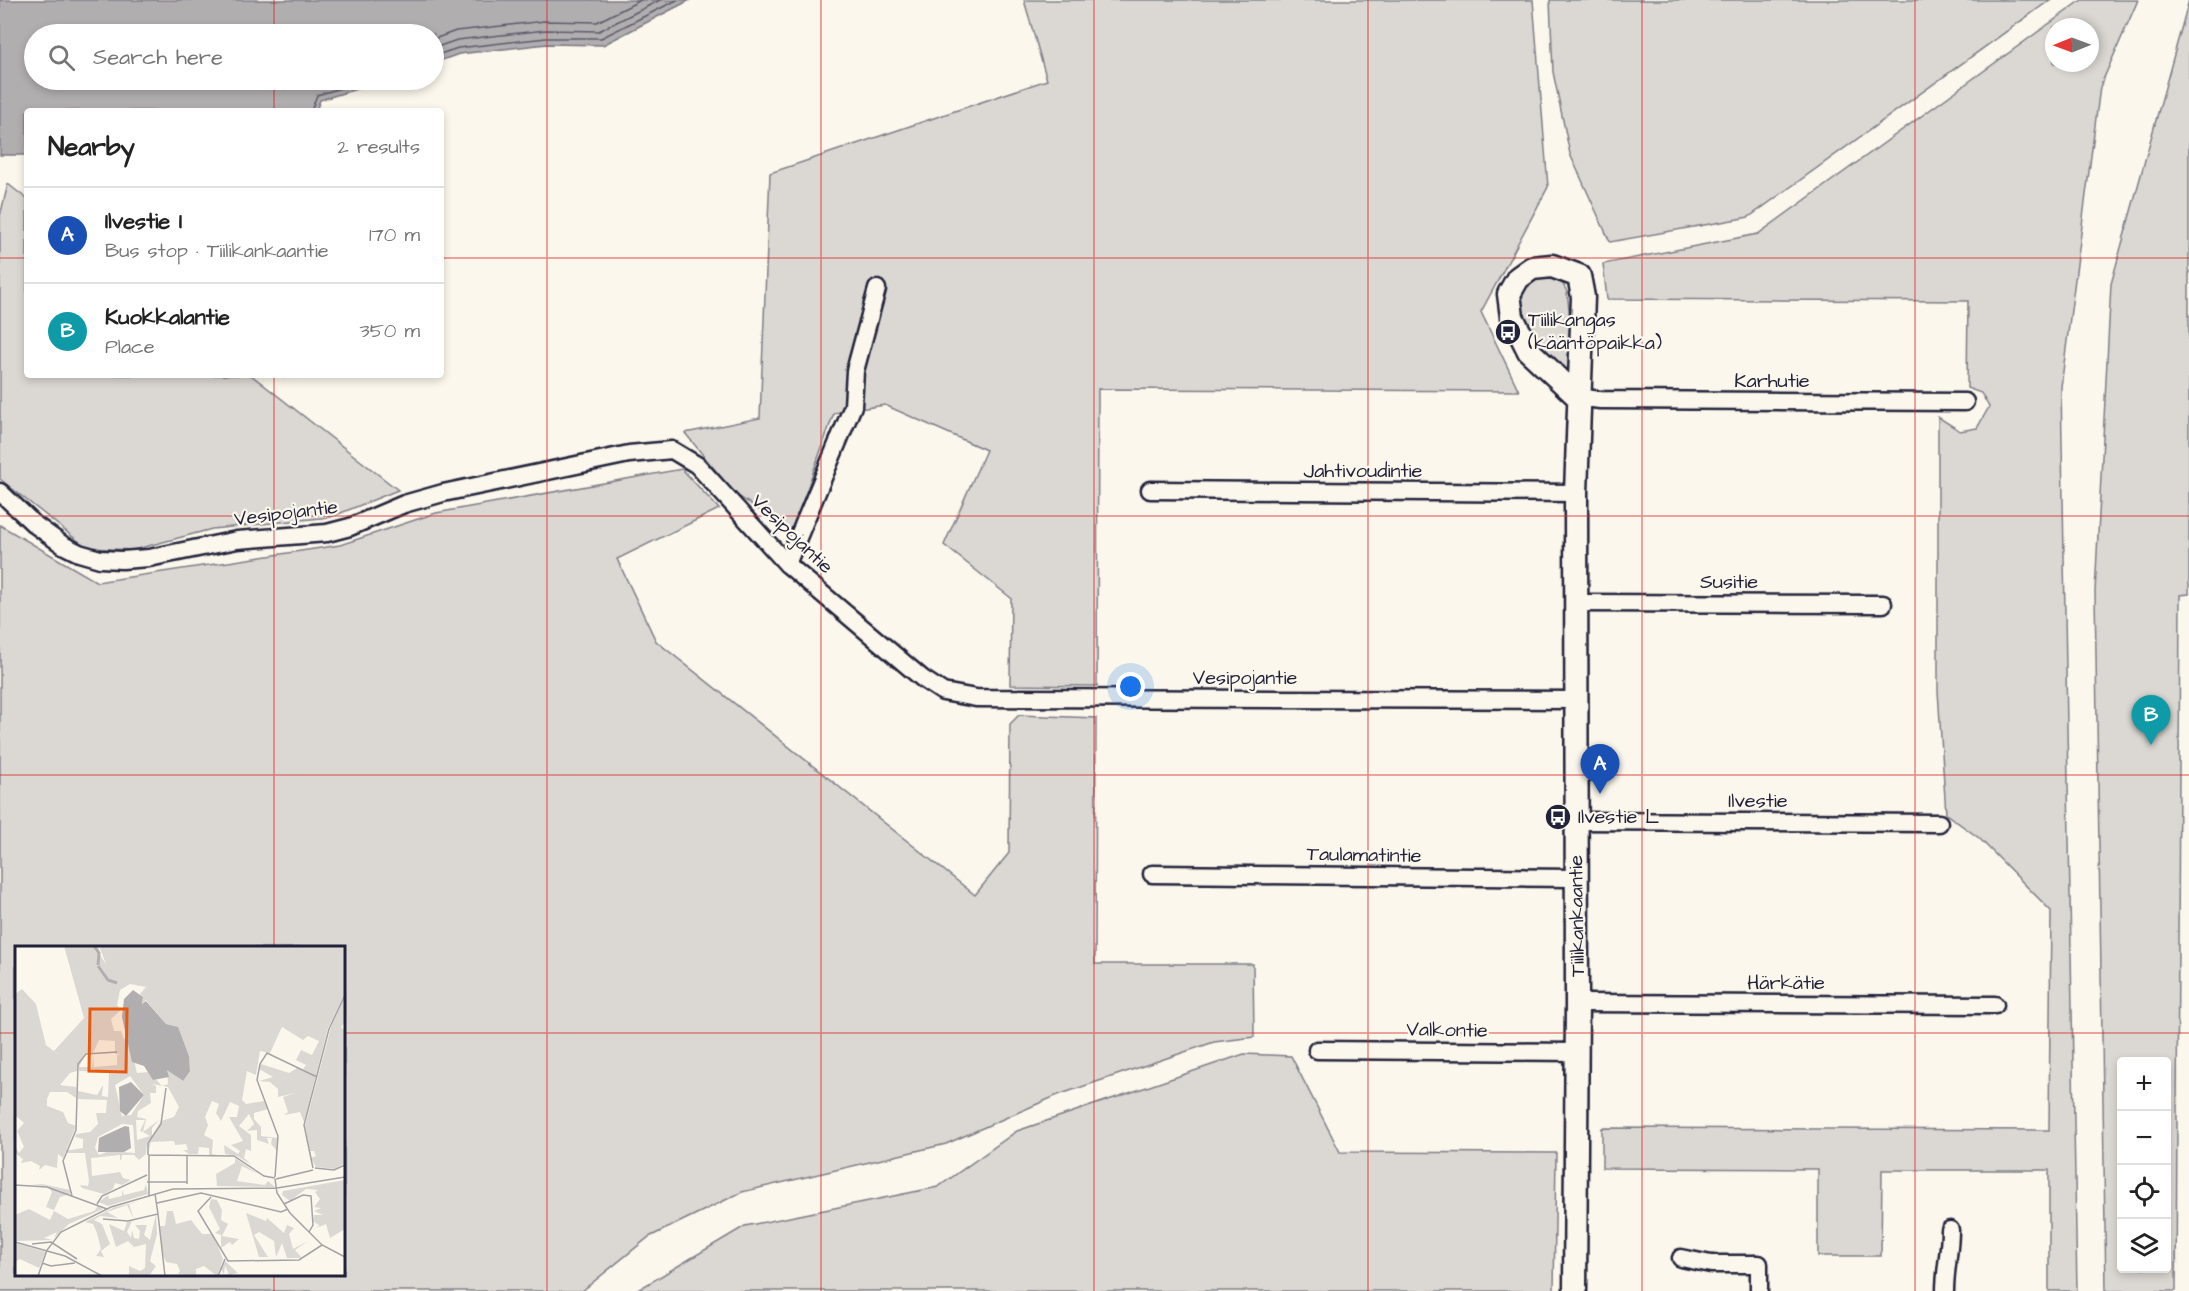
<!DOCTYPE html>
<meta charset="utf-8">
<style>
body{margin:0;font-family:"Architects Daughter",sans-serif;background:#f2f2f2;color:#222}
.controls{position:absolute;right:18px;bottom:18px;display:grid;overflow:hidden;border-radius:6px;box-shadow:0 3px 9px #0003}
.controls button{width:54px;height:54px;display:grid;place-items:center;padding:0;border:0;border-bottom:2px solid #e0e0e0;background:#fff;color:#222;font:30px sans-serif}
.compass{position:absolute;left:2045px;top:18px;width:54px;height:54px;border-radius:50%;background:#fff;box-shadow:0 3px 9px #0003;rotate:269deg}
.you{position:absolute;left:1131px;top:687px;width:21px;height:21px;margin:-15px;border:4px solid #fff;border-radius:50%;background:#1a73e8;box-shadow:0 0 0 9px #1a73e833}
.badge{display:grid;place-items:center;width:39px;height:39px;border-radius:50%;background:#b45309;color:#fff;font-size:20px;font-weight:700}
.pin{position:absolute;translate:-50% -50px;filter:drop-shadow(0 2px 3px #0008)}
.pin::after{content:'';position:absolute;top:32px;width:21px;height:18px;background:inherit;clip-path:polygon(0 0,100% 0,50% 100%)}
.list{margin:0;padding:0;list-style:none}
h2{display:flex;justify-content:space-between;align-items:center;height:78px;margin:0;padding:0 24px;font-size:26px}
h2 small{font-size:20px;font-weight:400;color:#767676}
.list li{display:grid;grid-template-columns:39px 1fr auto;gap:18px;align-items:center;box-sizing:border-box;height:96px;padding:0 24px;border-top:2px solid #e0e0e0}
.list b{display:block;font-size:22px;white-space:nowrap}
.list p{margin:0;font-size:20px;white-space:nowrap;color:#767676}
.list em{font-size:20px;font-style:normal;color:#767676}
.icon{flex:none;width:33px;height:33px;fill:none;stroke:currentColor;stroke-width:2;stroke-linecap:round;stroke-linejoin:round}
.map{position:relative;flex:none;width:2189px;height:1291px;overflow:hidden}
.search{position:absolute;background:#fff;box-shadow:0 3px 9px #0003;left:24px;top:24px;width:420px;height:66px;display:flex;align-items:center;gap:15px;box-sizing:border-box;padding:0 21px;border-radius:33px;color:#767676;font-size:22px}
.panel{position:absolute;background:#fff;box-shadow:0 3px 9px #0003;left:24px;top:108px;width:420px;height:270px;border-radius:6px}
.map>svg:first-child{display:block}
.green{fill:#dbd8d3;stroke:#7e7d87;stroke-width:1.5;fill-rule:evenodd}
.water{fill:#b1aeb0;stroke:#787681;stroke-width:1.5}
.lines{fill:none;stroke-linecap:round;stroke-linejoin:round}
.shore{stroke:#5b5a6a;stroke-width:1.5}
.street-casing{stroke:#22223b;stroke-width:21}
.secondary-casing{stroke:#22223b;stroke-width:27}
.street{stroke:#fbf7ec;stroke-width:16}
.secondary{stroke:#fbf7ec;stroke-width:22}
.grid{fill:none;stroke:#d62828;stroke-width:1.5;stroke-opacity:0.55}
.labels{text-anchor:middle;dominant-baseline:central;stroke-width:4.5;stroke-linejoin:round;paint-order:stroke}
.poi-label{font-size:20px;fill:#22223b;stroke:#fbf7ec;text-anchor:start}
.street-label{font-size:20px;fill:#22223b;stroke:#fbf7ec}
.inset-river{fill:none;stroke:#b1aeb0;stroke-width:3}
.inset-road{fill:none;stroke:#a4a2a5;stroke-width:1.5}
.view{fill:#e8590c;fill-opacity:0.15;stroke:#e8590c;stroke-width:3}
.inset-edge{fill:none;stroke:#22223b;stroke-width:3}
</style>
<div class="map">
<svg width="2189" height="1291" viewBox="0 0 2189 1291">
<rect width="100%" height="100%" fill="#fbf7ec"/>
<filter id="ink" filterUnits="userSpaceOnUse"><feTurbulence type="fractalNoise" baseFrequency=".0167" numOctaves="2"/><feDisplacementMap in="SourceGraphic" scale="12" xChannelSelector="R" yChannelSelector="G"/><feConvolveMatrix kernelMatrix="1 2 1 2 8 2 1 2 1" color-interpolation-filters="sRGB"/></filter>
<g filter="url(#ink)">
<!-- green -->
<g class="green">
<path d="M1024 0H1533L1548 187 1481 312 1519 391 1098 389 1097 686 1010 685 1011 598 944 545 986 450 885 405 834 413 792 532 734 493 685 433 760 418 770 173 1047 80Z"/>
<path d="M1550 0H2050L1749 217 1610 242 1570 154 1553 72Z"/>
<path d="M2082 0H2138L2100 87 2061 387 2077 1291H2049V1170H1882L1881 1256H1818V1169L1602 1168V1128L2049 1130 2051 911 1979 838 1946 814 1938 691V417L1960 431 1977 428 1989 407 1981 393 1967 388 1968 301 1607 299 1603 264 1758 234ZM2054 27H2090V63H2054Z"/>
<path d="M2189 0V594L2180 595 2176 1291H2106L2095 592 2111 284ZM2122 1062H2166V1268H2122Z"/>
<path d="M8 184 27 199V375H251L398 490 331 517 212 529 133 550 87 548 0 479V216Z"/>
<path d="M1533 276 1559 277 1567 292 1571 327V378C1561 369 1529 341 1525 332 1515 313 1519 290 1533 276Z"/>
<path d="M682 469 719 509 617 559 656 641 975 895 1009 853 1010 724 1019 715 1096 718 1095 964H1253L1254 1037 1214 1042 1058 1095 946 1144 742 1192 649 1237 582 1291H0V525L97 582 340 545 436 513ZM16 948H344V1274H16Z"/>
<path d="M1244 1054 1291 1056 1340 1152 1556 1153 1554 1291H636L745 1226 938 1187 1017 1131Z"/>
</g>
<!-- water -->
<path class="water" d="M0 0H690L603 45 547 44 459 54 434 63V34H34V80H386L320 100 316 111H27V155H0Z"/>
<g class="lines">
<!-- shore -->
<g class="shore">
<path d="M434 39 456 31 545 21 597 22 641 0"/>
<path d="M434 48 457 40 546 30 599 31 660 0"/>
<path d="M434 56 458 48 546 38H601L677 0"/>
<path d="M311 111 317 95 368 80"/>
</g>
<!-- street casing -->
<g class="street-casing">
<g id="street">
<path d="M1578 397 1600 400 1965 402"/>
<path d="M1150 490 1576 493"/>
<path d="M0 492 34 524 63 545 79 553 100 559 122 560 149 558 237 540 327 533 350 527 404 504 443 493 629 454 672 450 697 465 787 564 923 679 943 692 976 698 1576 700"/>
<path d="M787 564 853 406 855 371 877 289"/>
<path d="M1576 603 1883 604"/>
<path d="M1576 821 1939 823"/>
<path d="M1152 874 1576 878"/>
<path d="M1577 1003 1995 1005"/>
<path d="M1317 1050 1577 1052"/>
<path d="M1681 1258 1711 1264H1759V1291"/>
<path d="M1945 1291C1945 1270 1950 1251 1950 1230"/>
</g>
</g>
<!-- secondary casing -->
<g class="secondary-casing">
<path id="secondary" d="M1575 1291 1577 1003 1576 493 1583 297 1579 276 1552 266 1532 268 1518 278 1509 294 1512 317 1529 351 1578 397"/>
</g>
<!-- street -->
<use href="#street" class="street"/>
<!-- secondary -->
<use href="#secondary" class="secondary"/>
</g>
</g>
<!-- grid -->
<path class="grid" d="M274 0V34M547 0V1291M821 0V1291M1094 0V1291M1368 0V1291M1642 0V1291M1915 0V1291M274 80V111M0 258H27M441 258H2189M274 375V948M0 516H2189M0 775H2189M0 1033H16M344 1033H2189M274 1274V1291"/>
<!-- icons -->
<defs>
<g id="bus-disc" transform="scale(1.35)"><circle r="9.5" fill="#22223b" stroke="#fbf7ec"/><path d="M-5-6H5V4H4V6H2V4H-2V6H-4V4H-5ZM-3.5-4V0h7V-4ZM-3.5 1.2v1.5H-2V1.2ZM2 1.2v1.5H3.5V1.2Z" fill="#fff"/></g>
</defs>
<g fill-rule="evenodd">
<use href="#bus-disc" x="1508" y="332"/>
<use href="#bus-disc" x="1558" y="817"/>
</g>
<g class="labels">
<!-- poi labels -->
<g class="poi-label">
<text x="1528" y="320">Tiilikangas<tspan x="1528" dy="23">(kääntöpaikka)</tspan></text>
<text x="1578" y="817">Ilvestie L</text>
</g>
<!-- street labels -->
<g class="street-label">
<text x="1772" y="381">Karhutie</text>
<text x="1363" y="471">Jahtivoudintie</text>
<text transform="translate(286 513) rotate(-7)">Vesipojantie</text>
<text transform="translate(792 534) rotate(44)">Vesipojantie</text>
<text x="1729" y="582">Susitie</text>
<text x="1245" y="678">Vesipojantie</text>
<text x="1758" y="801">Ilvestie</text>
<text transform="translate(1364 855) rotate(1)">Taulamatintie</text>
<text transform="translate(1577 916) rotate(-91)">Tiilikankaantie</text>
<text x="1786" y="983">Härkätie</text>
<text transform="translate(1447 1030) rotate(1)">Valkontie</text>
</g>
</g>
<!-- overview -->
<g transform="translate(15 946)">
<rect width="330" height="330" fill="#fbf7ec"/>
<path d="M49 0H83L85 9 91 18 84 0 330 1V48L313 82 289 176 285 166 269 169 273 166 268 151 280 147 263 151V143L255 136 244 135 258 131 244 123 246 118 274 127 282 122 293 127 288 123 291 119 281 114 286 104 297 109 304 95 293 90 288 94 267 81 255 107 245 105 241 129 232 125 227 154 231 158 249 155 253 163 239 167V173L246 181V190L263 192 262 205 256 198 257 192H252L254 198 242 194V184L232 185 239 178 234 168 224 180 236 189V205L231 203 229 212 237 219 222 210 210 208 209 199 223 208 225 205 216 199 228 195 214 171H222L224 160 215 156 206 175 201 167 204 158 197 155 190 171 193 179 189 189 198 194 197 208 202 209H194V202L184 201 183 208H174L168 204H173L171 198 160 199 159 195 136 196 133 207 134 196 140 188 132 196 131 208 124 214 119 209H107L106 214H101H105V209L76 212 77 230 105 226 108 232 116 234 107 239 100 237 98 243 89 248 67 242 65 239 73 240 74 235 70 207H51V204H56V197V204L68 202V193L60 191 61 188 75 186 83 178 81 167H91L92 154 63 153V145L82 149 88 139 87 150 93 151 94 126 64 125V121H77L78 109 79 121 102 119V109L106 108H100V95L84 94 78 107H71L62 125 55 127 45 139 61 141V152L52 146H35L32 153V160L48 166 53 177 61 180 48 212 43 208 42 222 30 219 24 224 25 220 16 215 6 217 8 213 0 207V200L4 207 9 201 2 185 9 177 0 169V48L7 43 21 58 31 99 45 110 39 105 69 72ZM115 38 131 41 125 48 128 51 127 58 131 54 151 78 162 81 174 110 175 124 167 135 152 123 153 138 147 140 134 126 122 127 114 92 109 93 106 85H99L96 73 106 64 102 59 105 44ZM115 130 129 149 116 169 107 170 100 139ZM137 138 153 141 164 161 159 171 146 175 137 190V182L144 174 128 186 135 190 122 194 121 174H130L125 185 128 186 131 173 122 171 123 165 136 157 135 147H141V140ZM107 178 118 179 120 207 94 205 84 209 80 202 83 191ZM330 50V76L326 81 330 85V217L320 223 301 221 296 212 301 210 299 205H295L290 180 316 81ZM220 212 243 228 227 220 222 235 250 239 253 235 260 241 202 240 201 228 220 217ZM330 234V283L315 292 311 278 304 281H301L305 280 298 275 299 269H308L299 265 306 262 299 261 305 253 300 246 303 244 291 243 275 255 267 249 268 245ZM27 238 55 244V248L45 251 39 264 31 261 37 246 32 240 17 239ZM131 238 133 248 93 260 84 256 93 249 94 253 107 250V244L109 249 129 244ZM196 253 202 254 207 264 206 274 213 278 207 290 224 293 217 299 215 296 206 302V289L200 287 205 283 194 261ZM125 255 114 258 119 273 112 259 92 266 103 272 85 270 79 274 87 278 95 298 86 305 89 311 81 310 86 303 82 287 78 278 70 276 100 261ZM83 260 88 263 54 278 39 292 42 286 29 292 37 294 0 295V269L14 263 35 274 39 265 53 273 79 265ZM152 265H158L161 278 176 274 187 288H198L208 313 205 322 210 315 223 327 210 330 214 328 210 320 209 328 205 322 202 330 189 320 181 323V330L163 328 165 325 162 318 151 316 148 309 144 280H150ZM231 267 251 275 252 272 269 287 272 279 279 282 274 288 278 303 293 295 280 304 287 312H272L267 297 261 311 259 295 244 286 239 289 253 311H244ZM141 268 142 288 135 315 141 320 134 330H114V320L125 325 130 322 131 298 119 301 113 295 101 301 94 278 109 285 112 276 117 275 112 286 116 292 117 284 119 292 124 293 125 285 120 279H132L129 289 135 294ZM0 297 31 306 24 322 5 313 0 316Z" fill="#dbd8d3" fill-rule="evenodd"/>
<path d="M118 44 128 51 127 58 131 55 151 78 163 81 174 110 175 125 168 135 152 124 154 131 138 134 129 120 117 116 107 71 109 53ZM116 136 129 149 111 170 105 165 104 141ZM110 180 114 181 116 202 109 206H83L84 192Z" fill="#b1aeb0"/>
<path class="inset-river" d="M79 0 84 7 83 19M83 20 93 34 102 37"/>
<path class="inset-road" d="M133 209V197L146 178 151 142M298 222 289 179 314 83 330 49M300 222 319 224 330 219M260 231 263 190 242 134 245 118 252 107 302 131M260 233 262 247 275 267 307 299 330 311M261 233 298 224M132 236H172M172 238V210M0 239 32 241 92 263M57 250 48 215 61 184 63 118 71 108 102 106M134 250V209L219 210 249 230 260 232M196 251 183 265 213 315 284 314 307 299M142 257 186 247 266 266 273 263M82 258 87 250 132 229M269 258 288 249 296 250 298 279 294 286M143 268 150 330M88 273 113 275 143 268 140 248M0 296 50 310 87 330M17 298 36 296 62 313M27 317 36 320 60 317M23 330 32 304 46 286 96 261 158 243 262 242 330 231M203 330 210 313"/>
<path class="view" d="M75 63H112L111 126 74 125Z"/>
<rect width="330" height="330" class="inset-edge"/>
</g>
</svg>
<div class="controls">
<button>+</button>
<button>−</button>
<button><svg class="icon" aria-label="locate" viewBox="0 0 24 24"><circle cx="12" cy="12" r="6"/><path d="M12 2v4M12 18v4M2 12h4M18 12h4"/></svg></button>
<button><svg class="icon" aria-label="layers" viewBox="0 0 24 24"><path d="M12 4l9 5-9 5-9-5zM3 14l9 5 9-5"/></svg></button>
</div>
<svg class="compass" viewBox="-18 -18 36 36"><path d="M0-13l5 13h-10z" fill="#e53935"/><path d="M0 13l5-13h-10z" fill="#767676"/></svg>
<div class="you"></div>
<div class="pin badge" style="left:1600px;top:794px;background:#1a4fb4">A</div>
<div class="pin badge" style="left:2151px;top:745px;background:#0f9aa8">B</div>
<div class="search"><svg class="icon" aria-label="search" viewBox="0 0 24 24"><circle cx="10" cy="10" r="6"/><path d="M15 15l6 6"/></svg>Search here</div>
<section class="panel">
<h2>Nearby<small>2 results</small></h2>
<ul class="list">
<li><span class="badge" style="background:#1a4fb4">A</span><div><b>Ilvestie I</b><p>Bus stop · Tiilikankaantie</p></div><em>170 m</em></li>
<li><span class="badge" style="background:#0f9aa8">B</span><div><b>Kuokkalantie</b><p>Place</p></div><em>350 m</em></li>
</ul>
</section>
</div>
